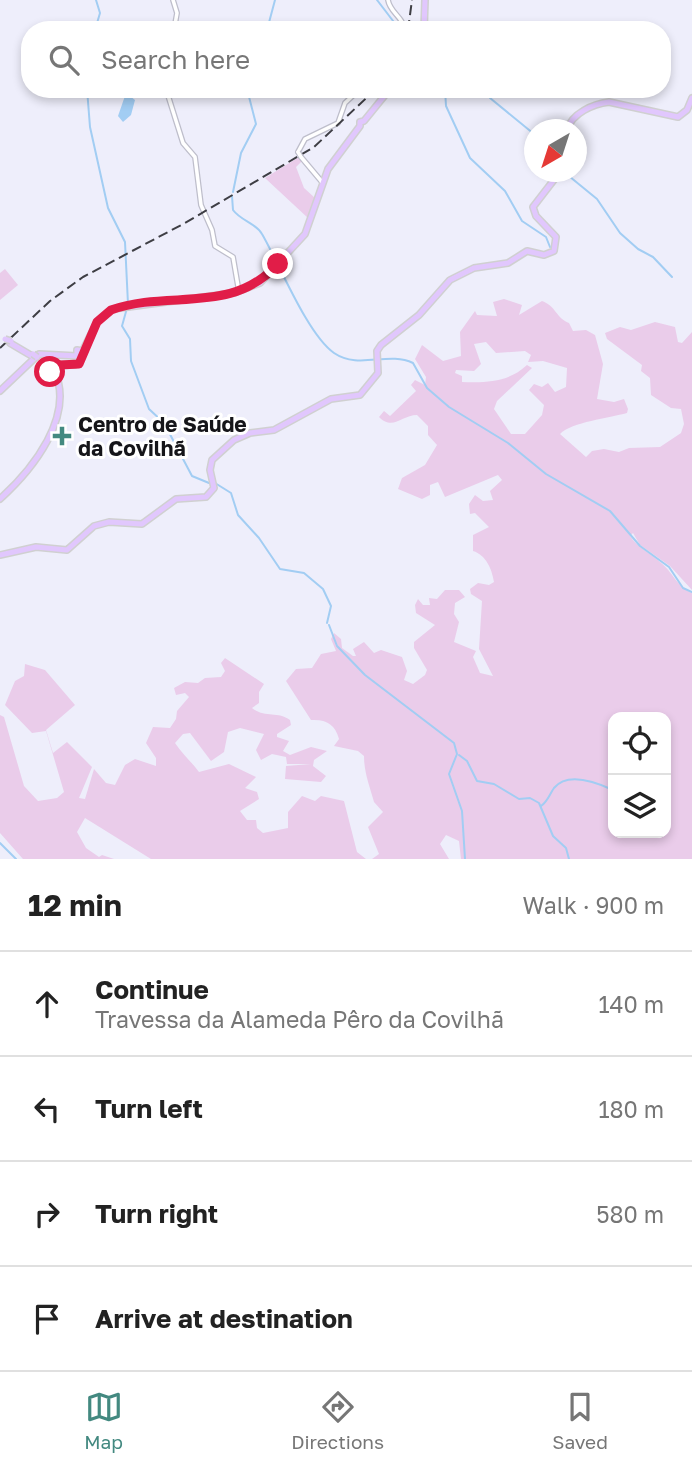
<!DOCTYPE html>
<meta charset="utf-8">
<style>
body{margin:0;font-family:"Golos Text",sans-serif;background:#f2f2f2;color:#222}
.controls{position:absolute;right:21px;bottom:21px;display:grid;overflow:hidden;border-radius:14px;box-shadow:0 4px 10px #0003}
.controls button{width:63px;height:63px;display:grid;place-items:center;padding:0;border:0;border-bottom:2px solid #e0e0e0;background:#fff;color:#222;font:35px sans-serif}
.compass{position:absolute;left:524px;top:119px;width:63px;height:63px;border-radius:50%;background:#fff;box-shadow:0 4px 10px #0003;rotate:219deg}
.stop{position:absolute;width:21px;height:21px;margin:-16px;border:5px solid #e11d48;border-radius:50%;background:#fff}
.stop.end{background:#e11d48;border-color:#fff;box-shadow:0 2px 7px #0008}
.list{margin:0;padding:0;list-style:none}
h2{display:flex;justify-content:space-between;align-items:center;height:91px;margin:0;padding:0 28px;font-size:30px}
h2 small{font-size:23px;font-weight:400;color:#767676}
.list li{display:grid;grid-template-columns:46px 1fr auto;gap:21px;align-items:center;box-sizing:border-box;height:105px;padding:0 28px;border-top:2px solid #e0e0e0}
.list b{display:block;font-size:26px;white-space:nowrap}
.list p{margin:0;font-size:23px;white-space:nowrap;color:#767676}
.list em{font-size:23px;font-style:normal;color:#767676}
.icon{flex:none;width:38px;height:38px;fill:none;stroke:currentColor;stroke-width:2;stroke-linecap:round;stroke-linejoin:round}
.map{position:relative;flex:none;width:692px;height:859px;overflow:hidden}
.search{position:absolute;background:#fff;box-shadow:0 4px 10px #0003;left:21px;right:21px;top:21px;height:77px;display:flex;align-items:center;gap:18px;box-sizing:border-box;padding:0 24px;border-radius:28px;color:#767676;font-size:26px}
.sheet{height:511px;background:#fff}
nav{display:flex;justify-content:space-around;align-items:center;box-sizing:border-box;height:98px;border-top:2px solid #e0e0e0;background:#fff;font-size:19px;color:#767676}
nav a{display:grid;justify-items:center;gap:4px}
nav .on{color:#438980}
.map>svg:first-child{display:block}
.green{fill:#eaccea;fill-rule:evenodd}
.water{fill:#a2cdf3}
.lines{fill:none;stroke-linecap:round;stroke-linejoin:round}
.stream{stroke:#a2cdf3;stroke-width:2}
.minor-casing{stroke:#bebecb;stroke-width:6}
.major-casing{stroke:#d0d0d1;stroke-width:8}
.minor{stroke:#fff;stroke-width:3.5}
.major{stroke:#e1c7fd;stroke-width:5}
.rail{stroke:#3e3e44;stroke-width:2;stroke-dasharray:10 5;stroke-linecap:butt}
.minor-bridge-casing{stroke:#bebecb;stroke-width:6;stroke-linecap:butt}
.major-bridge-casing{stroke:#d0d0d1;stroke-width:8;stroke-linecap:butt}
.minor-bridge{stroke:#fff;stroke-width:3.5}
.major-bridge{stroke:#e1c7fd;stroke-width:5}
.route{stroke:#e11d48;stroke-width:9}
.poi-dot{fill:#438980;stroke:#fff;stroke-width:2.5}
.labels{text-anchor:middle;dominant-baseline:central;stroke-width:6;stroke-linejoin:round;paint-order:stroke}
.poi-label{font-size:21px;font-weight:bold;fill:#151519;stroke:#fff;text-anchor:start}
</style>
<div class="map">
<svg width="692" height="859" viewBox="0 0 692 859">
<rect width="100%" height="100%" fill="#eeeefb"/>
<!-- green -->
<g class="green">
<path d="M299 157 302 161 296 167 304 188 315 198 308 218 265 178Z"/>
<path d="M5 269 18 285 0 300V273Z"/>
<path d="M504 299 522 305 519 315 542 301C556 306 556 318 569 323L573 331 586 330 595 335 603 364 597 399 614 402 624 399 628 409 627 413C609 418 572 422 560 434L586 457 592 451 604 449 619 452 629 448 660 447 681 433 684 424 681 409 671 408 651 395 650 378 641 371 642 365 607 339 605 333 620 327 631 330 655 322 675 327 678 342 682 343 692 332V590L670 566 640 545 633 533 630 536C638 548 649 552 660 562 673 572 676 586 692 593V859H461L459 841 446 835 440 844 449 859H372L379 854 368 827 383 812 374 802C370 787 364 773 364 756L358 751 334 746 339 739C335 724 326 719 311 720L286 681 296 669 312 668 321 654 336 651 331 639 334 633 341 639 342 648 353 656H356L353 649 364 642 374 653 381 650 402 657 407 671 404 680 413 684 425 675 427 670 414 648V642L435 625 416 613 415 605 418 599 423 605H430L429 598 437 599 445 590H459L465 597 455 603 454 614 459 622 454 642 476 651 473 657 480 673 493 676 479 649 482 601 471 594 470 589 478 583 489 585 494 582C492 569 486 555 473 551V535L489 527 475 513 470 514 469 504 475 495 483 501 493 500 490 491 502 480 498 475 445 497 438 482 430 485V495L422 499 398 489 402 478 425 465 437 445 428 435V426L417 415C402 415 393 431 379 417L384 411 390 416 416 391 411 385 415 380 425 385 426 377 415 359 422 345 443 361 461 356 460 332 475 311 477 315 497 316 493 302ZM486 342 496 353 525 351 531 355 528 362 543 361 567 368 566 387 555 392 548 383 542 387 534 384 529 390 544 405 542 415 525 434H511L494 409 497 401 532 368 527 365C509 382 487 383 462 382V376L455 373 456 370 474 371 481 364 474 344ZM613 717H666V833H613Z"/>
<path d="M225 658 264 684 259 692V703L252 708C264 718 278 711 290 720L291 725 277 734V737L289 741 283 751 290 755 311 747 327 751 314 760 313 766 326 776 321 782 285 779 286 766 311 764H287L286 757 272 754 261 760 256 750 264 734 240 728 228 732 224 752 211 761 190 733 183 734 175 743C183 755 191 761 199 772L229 764 256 777 245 788 257 792 259 799 240 811 247 820H256L257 828 263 833 288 828V812L302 796 315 801 321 796 344 801 357 852 366 859H151L85 818 77 832 86 848 99 857 102 855 114 859H23L0 833V715L4 717 24 786 38 801 57 798 64 792 46 731 32 733 5 705 15 681 24 676 25 664 45 670 75 705 46 730 53 753 67 742 92 767 79 798 85 799 94 769 106 783 115 785 125 765 135 759 156 766V758L146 743 153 727 170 728 176 719 177 711 189 697 185 693 176 695 174 688 185 682 198 683 205 678 221 677 225 671 221 663Z"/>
</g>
<!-- water -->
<path class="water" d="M126 93 135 100 131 115 123 122 118 116Z"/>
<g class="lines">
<!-- stream -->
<g class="stream">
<path d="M377 0 400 30"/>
<path d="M95 30 100 13 96 0"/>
<path d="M267 30 275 0"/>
<path d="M87 89 90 127 108 208 125 242 128 304"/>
<path d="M445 89 446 106 470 158 505 191 522 221 546 237 550 247"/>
<path d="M487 89 490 98 534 134"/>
<path d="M564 172 597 199 620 233 638 249 653 257 672 277"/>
<path d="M233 192 241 153 256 124 247 89"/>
<path d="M232 196 233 210C241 221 256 223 262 234 279 263 307 334 334 353 359 370 388 351 413 363L427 388 449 407 508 443 546 474 610 511 640 546 669 567 683 588 692 592"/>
<path d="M127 308 122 326 130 339 131 361 149 409 164 423 192 476 209 483"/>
<path d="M215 483 231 493 238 515 259 538 280 569 304 573 323 589 331 606 327 623"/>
<path d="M329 625 337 646 365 675 454 743 457 754 449 774 462 811 465 859"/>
<path d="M459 755 467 761 477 781 494 784 519 799 530 798 539 803 553 836 566 848 569 859"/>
<path d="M541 806C548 801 549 795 554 788 568 771 598 783 613 790"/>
<path d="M0 843 16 859"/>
</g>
<!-- minor casing -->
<g class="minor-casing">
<g id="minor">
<path d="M173 0 177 13 174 30"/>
<path d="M388 0C390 13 404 17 404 30"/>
<path d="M166 89 183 143 195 157 201 205 212 230 215 246 233 257 239 292"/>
<path d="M298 152 305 139 338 123 345 103 360 89"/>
<path d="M301 157 322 182"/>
</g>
</g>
<!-- major casing -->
<g class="major-casing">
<g id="major">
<path d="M424 30 425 0"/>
<path d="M567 130C572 113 593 104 609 102L678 117 687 110 692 98"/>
<path d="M10 343 32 356"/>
<path d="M77 350 82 351 81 355H77Z"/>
<path d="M82 352 97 322 113 309 234 293 260 283 305 234 328 169 360 126V122L364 121 390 89"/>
<circle cx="51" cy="368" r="4"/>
<path d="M53 364 75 365 80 361"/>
<path d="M0 391 39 354 78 356"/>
<path d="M0 499C32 470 76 416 54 370"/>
<path d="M0 555 36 547 67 550 94 526 109 522 142 524 176 499 206 497 214 488 210 470 212 460 234 440 250 433 274 430 331 399 360 395 378 373 377 351 381 345 419 315 450 280 474 268 508 263 527 251 544 255 554 251 556 237 536 216 533 207 560 172"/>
</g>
</g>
<!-- minor -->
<use href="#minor" class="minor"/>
<!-- major -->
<use href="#major" class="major"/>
<!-- rail -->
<g class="rail">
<path d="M408 30 412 0"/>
<path d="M0 348 50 301 83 277 185 223 314 147 376 89"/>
</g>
<!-- minor-bridge casing -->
<g class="minor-bridge-casing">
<path id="minor-bridge" d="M298 152 301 157"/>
</g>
<!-- major-bridge casing -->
<g class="major-bridge-casing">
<g id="major-bridge">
<path d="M5 339 11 341"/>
<path d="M33 354 37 357"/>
</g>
</g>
<!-- minor-bridge -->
<use href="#minor-bridge" class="minor-bridge"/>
<!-- major-bridge -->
<use href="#major-bridge" class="major-bridge"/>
</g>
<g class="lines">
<!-- route -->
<path class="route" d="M50 372 60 365 79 364 97 322 111 310C170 289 230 316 278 264"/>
</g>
<!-- markers -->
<path class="poi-dot" d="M58.5 425.5h7v7h7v7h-7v7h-7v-7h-7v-7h7z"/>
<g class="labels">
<!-- poi labels -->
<g class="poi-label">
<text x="78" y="424">Centro de Saúde<tspan x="78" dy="24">da Covilhã</tspan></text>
</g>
</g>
</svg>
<div class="controls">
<button><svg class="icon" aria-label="locate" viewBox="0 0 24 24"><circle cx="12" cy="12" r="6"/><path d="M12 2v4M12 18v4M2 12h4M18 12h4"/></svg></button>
<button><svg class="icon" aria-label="layers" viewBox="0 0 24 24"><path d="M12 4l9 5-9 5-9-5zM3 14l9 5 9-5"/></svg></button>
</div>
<svg class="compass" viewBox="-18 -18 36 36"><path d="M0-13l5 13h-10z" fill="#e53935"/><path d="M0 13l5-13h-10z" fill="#767676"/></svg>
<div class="stop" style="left:50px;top:372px"></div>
<div class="stop end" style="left:278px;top:264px"></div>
<div class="search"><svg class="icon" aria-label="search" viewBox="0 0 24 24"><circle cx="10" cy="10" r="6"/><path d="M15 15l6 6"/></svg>Search here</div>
</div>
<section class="sheet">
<h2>12 min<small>Walk · 900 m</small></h2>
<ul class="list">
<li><svg class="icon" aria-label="ahead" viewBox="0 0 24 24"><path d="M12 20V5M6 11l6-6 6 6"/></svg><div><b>Continue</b><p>Travessa da Alameda Pêro da Covilhã</p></div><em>140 m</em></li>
<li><svg class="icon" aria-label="left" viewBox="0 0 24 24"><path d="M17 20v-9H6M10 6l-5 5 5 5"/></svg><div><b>Turn left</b></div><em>180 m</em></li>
<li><svg class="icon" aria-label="right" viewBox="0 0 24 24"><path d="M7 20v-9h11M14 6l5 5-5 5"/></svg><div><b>Turn right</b></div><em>580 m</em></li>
<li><svg class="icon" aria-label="arrive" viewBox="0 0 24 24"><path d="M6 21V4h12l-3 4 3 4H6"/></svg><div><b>Arrive at destination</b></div></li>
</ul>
</section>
<nav>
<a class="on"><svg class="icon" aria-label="map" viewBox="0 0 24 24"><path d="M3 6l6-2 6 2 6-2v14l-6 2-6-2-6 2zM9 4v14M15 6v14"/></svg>Map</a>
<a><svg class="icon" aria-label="directions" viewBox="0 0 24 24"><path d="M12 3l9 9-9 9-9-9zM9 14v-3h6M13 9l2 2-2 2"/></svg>Directions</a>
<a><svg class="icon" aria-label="saved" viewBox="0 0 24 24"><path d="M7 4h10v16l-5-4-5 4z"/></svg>Saved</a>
</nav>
